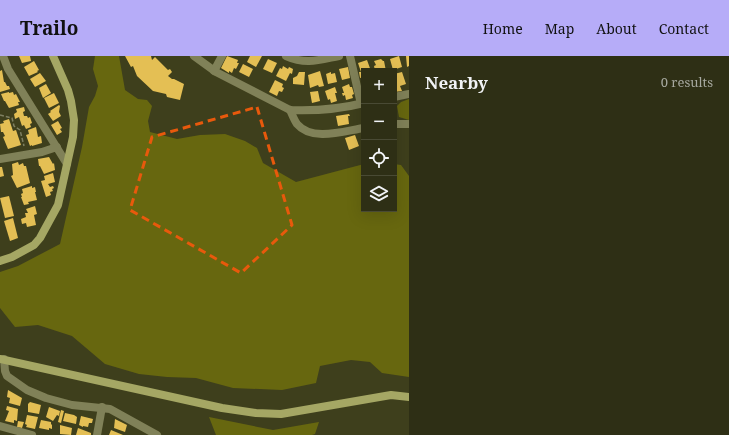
<!DOCTYPE html>
<meta charset="utf-8">
<style>
body{margin:0;font-family:"Noto Serif",serif;background:#36371e;color:#f1f3f6}
.controls{position:absolute;right:12px;top:12px;display:grid;overflow:hidden;border-radius:0px;box-shadow:0 4px 16px #0002}
.controls button{width:36px;height:36px;display:grid;place-items:center;padding:0;border:0;border-bottom:1px solid #494a34;background:#2e2f15;color:#f1f3f6;font:20px sans-serif}
.list{margin:0;padding:0;list-style:none}
h2{display:flex;justify-content:space-between;align-items:center;height:52px;margin:0;padding:0 16px;font-size:17px}
h2 small{font-size:13px;font-weight:400;color:#a7a9a0}
.icon{flex:none;width:22px;height:22px;fill:none;stroke:currentColor;stroke-width:2;stroke-linecap:round;stroke-linejoin:round}
.map{position:relative;flex:none;width:409px;height:379px;overflow:hidden}
header{display:flex;align-items:center;gap:24px;box-sizing:border-box;height:56px;padding:0 20px;background:#b6acf8;color:#111}
header strong{font-size:19px}
nav{display:flex;gap:22px;margin-inline-start:auto;font-size:14px}
main{display:flex}
aside{flex:1;background:#2e2f15}
.map>svg:first-child{display:block}
.green{fill:#67670f}
.building{fill:#e4bf54}
.lines{fill:none;stroke-linecap:round;stroke-linejoin:round}
.path{stroke:#7f8062;stroke-width:1.5;stroke-dasharray:4 2;stroke-linecap:butt}
.street{stroke:#808158;stroke-width:8}
.secondary{stroke:#a5a764;stroke-width:8}
.marked{fill:none;stroke:#e8590c;stroke-width:3;stroke-dasharray:8 5;stroke-linejoin:round}
</style>
<header>
<strong>Trailo</strong>
<nav><a>Home</a><a>Map</a><a>About</a><a>Contact</a></nav>
</header>
<main>
<div class="map">
<svg width="409" height="379" viewBox="0 0 409 379">
<rect width="100%" height="100%" fill="#3e3f1c"/>
<!-- green -->
<g class="green">
<path d="M95 0H119L125 34 138 43 147 44 152 50 148 65 150 76 177 83 200 79 225 78 245 85 257 92 263 107 296 126 364 108V153H394V108L401 109 409 120V321L382 317 370 306 351 304 320 310 316 327 282 334 233 332 196 322 167 321 139 318 105 308 72 280 38 269 15 271 0 252V216L18 210 60 188 82 91 89 51 95 40 98 30 93 13Z"/>
<path d="M409 43V64L399 61 397 50 401 46Z"/>
<path d="M209 361 273 374 319 366 315 378 312 379H216Z"/>
</g>
<!-- building -->
<g class="building">
<path d="M19 0H30L31 5 22 7Z"/>
<path d="M125 0H151L152 4 155 1 168 14 170 13 172 16 168 20 172 23H174L184 28 180 44 167 41 166 38 153 35 137 20 133 10 131 11Z"/>
<path d="M227 0 238 4 237 7H239L236 13 234 12 232 17 229 15V17L221 12Z"/>
<path d="M250 0H262L256 11 247 6Z"/>
<path d="M399 0 402 11 393 14 390 3Z"/>
<path d="M406 0H409V10L407 11Z"/>
<path d="M268 3 277 7 272 17 263 13Z"/>
<path d="M381 3 383 5H384L386 15H375L374 10 376 9 374 5Z"/>
<path d="M367 4 371 15H364V21L360 22 359 16H361L358 7Z"/>
<path d="M34 5 39 14 37 15 38 16 29 20 24 11Z"/>
<path d="M243 8 253 13 249 21 239 16Z"/>
<path d="M283 10 288 13 289 11 293 13 292 18 290 17 286 25 276 20 280 12 282 13Z"/>
<path d="M348 11 350 22 342 24 339 13Z"/>
<path d="M2 14 4 26H5L7 30H9L10 33 0 36V15Z"/>
<path d="M320 15 324 30 319 31 318 29 310 32 308 19Z"/>
<path d="M299 16H305L304 29 293 28V22L297 20Z"/>
<path d="M331 16V18L335 17 337 26 328 28 326 18Z"/>
<path d="M402 16 406 28 400 30 402 35 394 36V31H396L394 27V18Z"/>
<path d="M40 17 46 25 35 31 30 23Z"/>
<path d="M275 24 283 28 282 31 284 32 282 36 279 35 277 40 269 36Z"/>
<path d="M46 28 51 37 43 42 39 32Z"/>
<path d="M349 28 350 31H352L354 38 352 39 353 42 346 44 345 39 343 40 342 37H344L342 31Z"/>
<path d="M335 31 337 37H335L337 45 331 47 330 43 328 44 325 35Z"/>
<path d="M318 35 320 45 312 47 310 36Z"/>
<path d="M9 36V37L13 36 14 39 16 38 20 46H18L19 49 9 52 5 45H4L1 38Z"/>
<path d="M54 37 59 47 49 52 44 42Z"/>
<path d="M59 49 60 50 59 56 61 60 53 65 48 58 51 56 50 55Z"/>
<path d="M24 51 25 55 23 56 24 60H27L28 62 30 61 32 67 30 68 31 71 26 73 24 69 22 70 19 61 15 63 14 58 17 56 16 53Z"/>
<path d="M349 58 350 60H348L349 68 338 70 336 60Z"/>
<path d="M9 63 13 75 16 74 21 89 8 93 3 81 5 80 3 76H1L0 68 4 67 3 65Z"/>
<path d="M58 65 62 72 60 73 62 76 57 79 51 69Z"/>
<path d="M36 71 38 81 41 80 42 87 32 90V89L30 90 26 79 29 78 28 74Z"/>
<path d="M355 79 359 90 349 94 345 82Z"/>
<path d="M49 101 53 108 54 107 55 114 44 118 40 110H39L38 103Z"/>
<path d="M18 106 19 109 23 107 24 110H26L30 127 17 132 11 120 13 119 12 108Z"/>
<path d="M0 111H2L4 120 0 121Z"/>
<path d="M53 117 55 126 48 128 50 131 53 130 54 132 52 133 53 135 50 136 51 139 46 141 41 125 45 124 44 120Z"/>
<path d="M32 130V132L35 131 36 136H35L37 144 28 146 29 148 24 149 21 141H22L21 138 23 137 22 133Z"/>
<path d="M9 140 14 160 5 162 0 142Z"/>
<path d="M35 150 37 158 34 159 36 169 27 171 26 167 22 168 21 163 26 161 25 157H28L26 153Z"/>
<path d="M13 162 18 182 10 185 4 165Z"/>
<path d="M8 334 22 342 20 350 9 347 10 342 7 341Z"/>
<path d="M30 346 41 349 39 358 28 356V348Z"/>
<path d="M7 350 18 353 17 365 14 364V367L5 365 9 355 6 354Z"/>
<path d="M49 351 60 355 59 360 57 359 53 365 46 361Z"/>
<path d="M61 354 64 355 61 367 58 366Z"/>
<path d="M65 357 74 359 77 361 76 368 63 365Z"/>
<path d="M27 359 38 361 35 373 26 371 27 369 25 368Z"/>
<path d="M81 360 93 363 92 367H89L88 371 83 370V371L79 369Z"/>
<path d="M115 363 127 369 125 376 114 372Z"/>
<path d="M41 364 51 366V368L52 369V373L49 372V374L39 372Z"/>
<path d="M18 365 24 366 22 372 17 371Z"/>
<path d="M60 369 72 372 71 379 60 378Z"/>
<path d="M78 372 91 377V379H76Z"/>
<path d="M111 374 123 379H109Z"/>
</g>
<g class="lines">
<!-- path -->
<path class="path" d="M0 59 12 62 14 70 20 74 24 90"/>
<!-- street -->
<g class="street">
<path d="M3 0 8 13 67 108"/>
<path d="M194 0 216 16 290 54C315 55 340 53 364 47"/>
<path d="M286 0C306 9 319 4 339 0"/>
<path d="M350 0 361 48"/>
<path d="M214 15 222 0"/>
<path d="M394 41 409 38"/>
<path d="M290 54C292 58 294 64 297 68 312 86 344 75 364 72"/>
<path d="M394 68H409"/>
<path d="M0 103 42 96 57 91"/>
<path d="M4 303 5 315 7 320 27 334 46 342 72 349 110 353 157 379"/>
<path d="M0 370 32 379"/>
<path d="M97 379 102 351"/>
</g>
<!-- secondary -->
<g class="secondary">
<path d="M0 205 12 201 34 189 40 182 58 149 73 81 74 64 71 45 68 34 53 0"/>
<path d="M0 303 222 352 256 357 281 358 391 339 409 341"/>
</g>
</g>
<!-- marked area -->
<path class="marked" d="M257 51 292 169 241 217 130 154 152 81Z"/>
</svg>
<div class="controls">
<button>+</button>
<button>−</button>
<button><svg class="icon" aria-label="locate" viewBox="0 0 24 24"><circle cx="12" cy="12" r="6"/><path d="M12 2v4M12 18v4M2 12h4M18 12h4"/></svg></button>
<button><svg class="icon" aria-label="layers" viewBox="0 0 24 24"><path d="M12 4l9 5-9 5-9-5zM3 14l9 5 9-5"/></svg></button>
</div>
</div>
<aside>
<h2>Nearby<small>0 results</small></h2>
<ul class="list">
</ul>
</aside>
</main>
